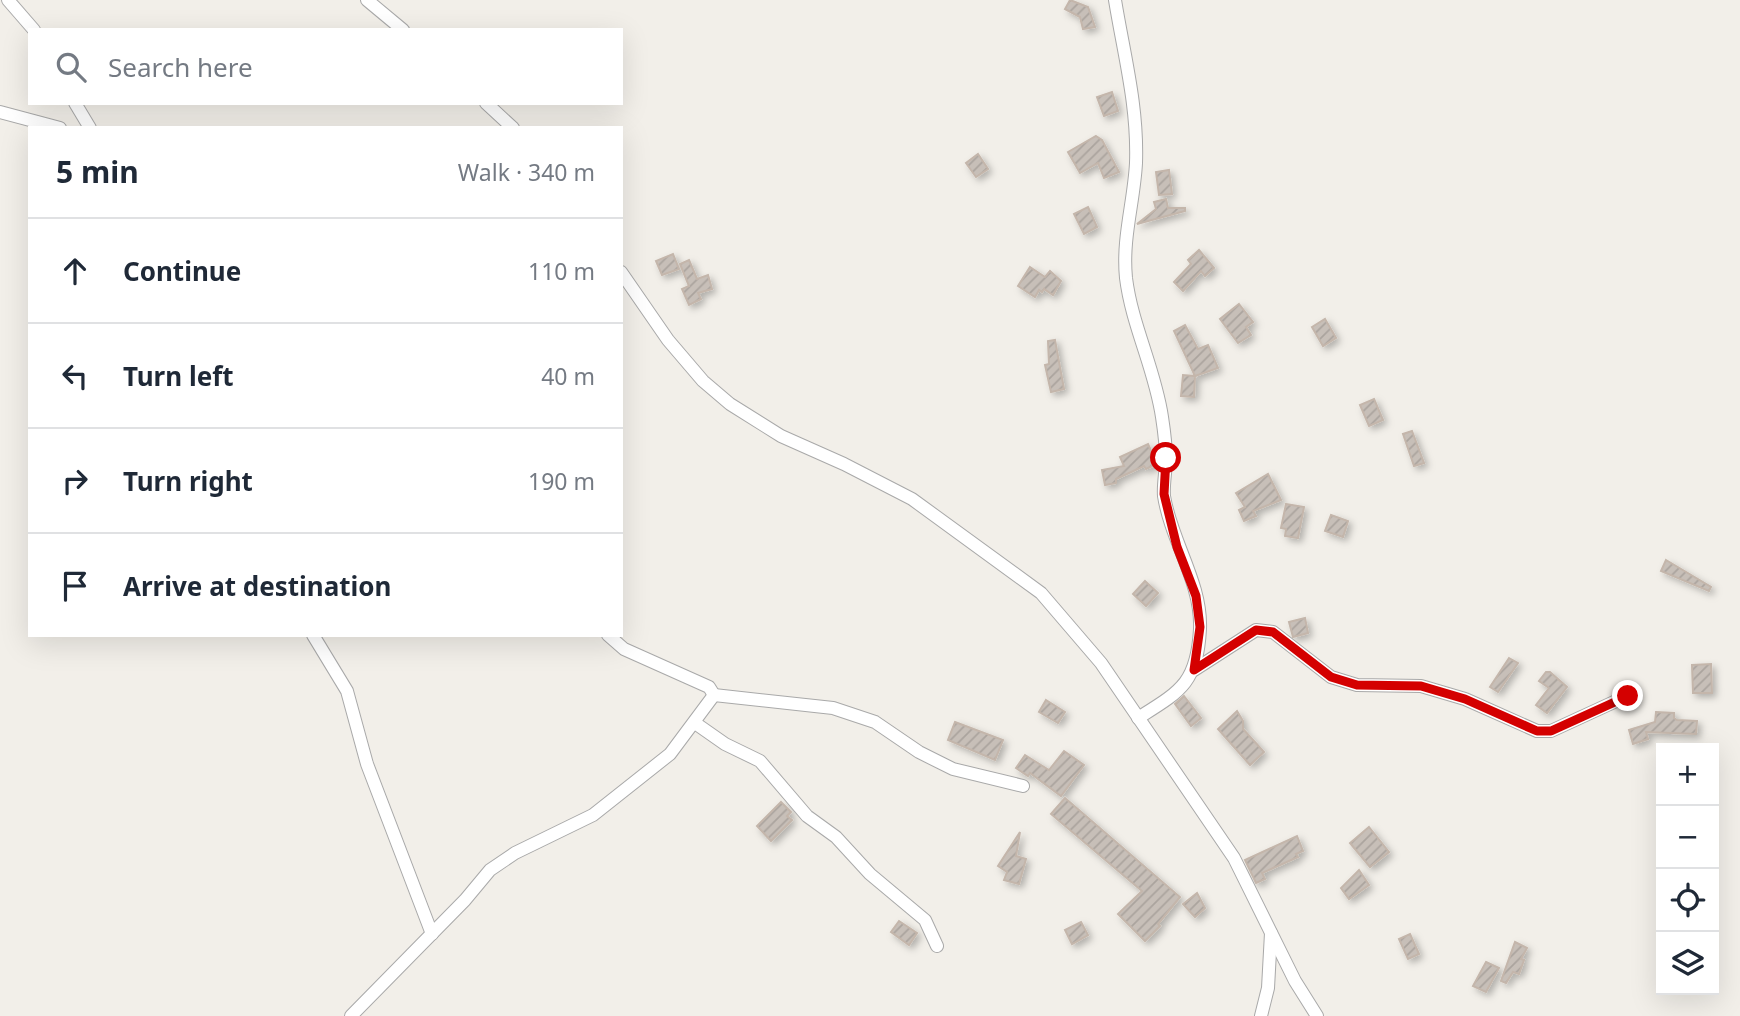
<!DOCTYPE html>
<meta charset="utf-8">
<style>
body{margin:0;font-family:"Noto Sans",sans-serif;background:#f6f6f7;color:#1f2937}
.controls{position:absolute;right:21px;bottom:21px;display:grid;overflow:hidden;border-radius:0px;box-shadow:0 7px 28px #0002}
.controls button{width:63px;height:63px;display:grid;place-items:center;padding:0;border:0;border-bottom:2px solid #e0e1e3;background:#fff;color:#1f2937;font:35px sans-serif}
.stop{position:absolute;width:21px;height:21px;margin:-16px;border:5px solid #d40000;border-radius:50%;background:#fff}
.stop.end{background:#d40000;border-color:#fff;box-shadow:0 2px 7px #0008}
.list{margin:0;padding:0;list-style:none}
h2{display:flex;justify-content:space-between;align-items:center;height:91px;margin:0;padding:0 28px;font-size:30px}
h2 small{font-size:23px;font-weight:400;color:#747a83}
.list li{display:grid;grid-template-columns:46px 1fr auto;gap:21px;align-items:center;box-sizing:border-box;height:105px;padding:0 28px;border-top:2px solid #e0e1e3}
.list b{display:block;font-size:26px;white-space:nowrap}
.list em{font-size:23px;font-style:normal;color:#747a83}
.icon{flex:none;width:38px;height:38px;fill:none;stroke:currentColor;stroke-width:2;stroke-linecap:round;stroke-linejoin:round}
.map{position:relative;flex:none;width:1740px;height:1016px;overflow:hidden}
.search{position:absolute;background:#fff;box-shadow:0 7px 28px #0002;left:28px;top:28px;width:595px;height:77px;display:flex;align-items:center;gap:18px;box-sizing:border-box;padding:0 24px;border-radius:0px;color:#747a83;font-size:26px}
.panel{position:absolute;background:#fff;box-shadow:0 7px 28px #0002;left:28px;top:126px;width:595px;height:511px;border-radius:0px}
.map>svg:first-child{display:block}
.building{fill:url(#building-hatch);stroke:#c4b6ab;stroke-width:2;filter:url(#shadow)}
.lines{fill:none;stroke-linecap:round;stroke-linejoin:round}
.street-casing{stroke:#a9a9a9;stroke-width:14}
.street{stroke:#fff;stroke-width:12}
.route{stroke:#d40000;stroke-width:9}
</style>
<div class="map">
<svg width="1740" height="1016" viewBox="0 0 1740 1016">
<defs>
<pattern id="building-hatch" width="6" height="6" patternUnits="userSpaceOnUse" patternTransform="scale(1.75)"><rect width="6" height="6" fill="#c7bfb8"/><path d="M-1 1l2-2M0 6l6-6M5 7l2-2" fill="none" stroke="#aba49e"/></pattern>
<filter id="shadow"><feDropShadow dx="3.5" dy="3.5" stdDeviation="3.5" flood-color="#0004"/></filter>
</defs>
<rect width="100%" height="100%" fill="#f2efe9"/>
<!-- building -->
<g class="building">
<path d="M1070 0 1088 7 1095 27 1083 29 1080 17 1065 9Z"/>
<path d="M1112 92 1118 111 1104 116 1097 97Z"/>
<path d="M1096 136 1102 140 1119 172 1104 178 1098 163 1080 173 1068 152Z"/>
<path d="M978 154 988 169 976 177 966 163Z"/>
<path d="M1169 170 1172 194 1159 195 1156 172Z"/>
<path d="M1166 199 1168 208H1185V211L1137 224 1156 209 1154 202Z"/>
<path d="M1088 207 1097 227 1084 234 1074 214Z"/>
<path d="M1199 250 1214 268 1205 276 1201 271 1183 291 1174 282 1191 264 1188 260Z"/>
<path d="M673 254 679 269 662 275 656 261Z"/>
<path d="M689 260 697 279 708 275 712 289 698 293 701 299 689 305 682 289 689 286 680 264Z"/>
<path d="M1030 267 1045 277 1050 271 1061 281 1053 295 1044 289 1042 292 1039 290 1035 297 1018 286Z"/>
<path d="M1239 304 1253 322 1246 327 1251 335 1238 343 1220 319Z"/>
<path d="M1325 319 1336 338 1323 346 1312 327Z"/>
<path d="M1185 325 1198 349 1208 345 1218 368 1195 376 1194 397 1181 396 1183 375 1195 376 1174 331Z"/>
<path d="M1055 340 1064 389 1051 392 1045 365 1049 364 1048 341Z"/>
<path d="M1374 399 1383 420 1369 426 1360 405Z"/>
<path d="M1412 431 1424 463 1414 466 1403 434Z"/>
<path d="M1148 444 1157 464 1146 469 1144 466 1116 479V483L1105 485 1102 470 1124 466 1120 457Z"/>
<path d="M1268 474 1281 500 1253 511 1256 516 1244 521 1239 510 1245 507 1236 493Z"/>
<path d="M1286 504 1304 507 1298 538 1285 536 1286 529 1281 528Z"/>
<path d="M1331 515 1348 521 1343 537 1325 531Z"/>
<path d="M1666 560 1711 587 1709 591 1661 571Z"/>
<path d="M1145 581 1158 593 1146 606 1133 594Z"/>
<path d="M1305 618 1308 633 1293 637 1289 622Z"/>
<path d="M1509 658 1518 663 1498 692 1490 687Z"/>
<path d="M1711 664 1712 693H1693L1692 665Z"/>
<path d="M1546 672H1550L1567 687 1547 713 1536 705 1549 688 1539 681Z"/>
<path d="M1184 696 1201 718 1191 726 1175 704Z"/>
<path d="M1046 700 1065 712 1058 723 1039 712Z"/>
<path d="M1237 711 1243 721V729L1264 752 1250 765 1218 729Z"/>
<path d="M1656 712 1674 713V718L1677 720 1697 721 1696 734 1646 732 1648 739 1633 744 1629 730 1655 722Z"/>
<path d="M955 722 1003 740 995 760 948 740Z"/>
<path d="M1064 751 1084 765 1061 796 1030 773 1028 776 1016 768 1025 755 1049 770Z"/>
<path d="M1065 798 1180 897 1158 924 1160 926 1145 941 1118 914 1142 891 1051 814Z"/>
<path d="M781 802 791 812 787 816 792 820 771 841 757 826Z"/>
<path d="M1369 827 1389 852 1370 867 1350 843Z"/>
<path d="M1020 832 1016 856 1026 859 1019 884 1004 880 1007 872 998 866Z"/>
<path d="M1297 836 1303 851 1296 854 1298 857 1262 873 1265 879 1256 883 1245 860Z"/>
<path d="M1359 870 1369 885 1349 899 1341 888Z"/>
<path d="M1197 893 1205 908 1195 917 1183 904Z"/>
<path d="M899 921 917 933 909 945 891 932Z"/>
<path d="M1081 922 1088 935 1072 944 1065 930Z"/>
<path d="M1410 934 1419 954 1408 959 1399 939Z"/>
<path d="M1515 942 1527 948 1521 959 1524 960 1519 974 1513 972 1506 983 1501 981Z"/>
<path d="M1486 962 1499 968 1486 992 1473 986Z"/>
</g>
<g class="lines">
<!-- street casing -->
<g class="street-casing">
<g id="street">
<path d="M8 0 34 30"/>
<path d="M367 0 403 30"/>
<path d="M1115 0C1124 55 1138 106 1136 163 1134 202 1122 238 1126 278 1132 326 1155 369 1162 417 1164 430 1166 445 1166 459 1166 471 1163 484 1164 496 1171 541 1202 583 1200 629 1197 683 1181 691 1138 718"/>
<path d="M75 103 90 128"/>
<path d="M486 103 513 128"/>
<path d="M0 112 60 128"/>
<path d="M621 272 668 340 703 381 730 404 781 436 844 464 912 499 1041 593 1101 663 1234 858 1295 981 1317 1016"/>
<path d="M313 635 347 691 367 764 432 934"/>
<path d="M608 635 624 649 709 687 714 695"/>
<path d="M1194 670 1256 630 1273 632 1331 677 1357 685 1421 686 1465 699 1537 731H1551L1627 696"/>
<path d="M714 695 833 708 875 722 919 752 953 769 1023 786"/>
<path d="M695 723 725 744 760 761 807 816 836 837 870 874 925 920 937 946"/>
<path d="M351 1016 465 900 490 870 515 853 593 815 670 754 714 695"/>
<path d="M1261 1016 1268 988 1271 933"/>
</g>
</g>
<!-- street -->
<use href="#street" class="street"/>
</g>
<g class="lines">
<!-- route -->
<path class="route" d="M1166 458 1164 494 1177 547 1196 596 1200 627 1194 670 1256 630 1273 632 1331 677 1357 685 1421 686 1465 699 1537 731H1551L1628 696"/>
</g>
</svg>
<div class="controls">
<button>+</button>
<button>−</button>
<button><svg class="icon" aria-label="locate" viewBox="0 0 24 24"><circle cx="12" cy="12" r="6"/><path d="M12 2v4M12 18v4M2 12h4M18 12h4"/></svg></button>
<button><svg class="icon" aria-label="layers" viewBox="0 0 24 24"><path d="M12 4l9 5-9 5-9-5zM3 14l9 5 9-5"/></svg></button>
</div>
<div class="stop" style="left:1166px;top:458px"></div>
<div class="stop end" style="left:1628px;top:696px"></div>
<div class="search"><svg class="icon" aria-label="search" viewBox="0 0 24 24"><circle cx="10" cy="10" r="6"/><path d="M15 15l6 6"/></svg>Search here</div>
<section class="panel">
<h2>5 min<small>Walk · 340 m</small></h2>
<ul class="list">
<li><svg class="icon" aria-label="ahead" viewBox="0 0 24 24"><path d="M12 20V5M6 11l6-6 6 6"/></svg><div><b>Continue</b></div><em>110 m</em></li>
<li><svg class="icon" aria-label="left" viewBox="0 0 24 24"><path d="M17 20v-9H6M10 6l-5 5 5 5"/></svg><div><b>Turn left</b></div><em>40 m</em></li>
<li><svg class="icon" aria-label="right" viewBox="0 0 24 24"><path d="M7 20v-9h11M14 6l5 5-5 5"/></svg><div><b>Turn right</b></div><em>190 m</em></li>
<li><svg class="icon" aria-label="arrive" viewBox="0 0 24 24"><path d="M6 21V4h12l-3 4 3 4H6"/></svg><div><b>Arrive at destination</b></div></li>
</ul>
</section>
</div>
